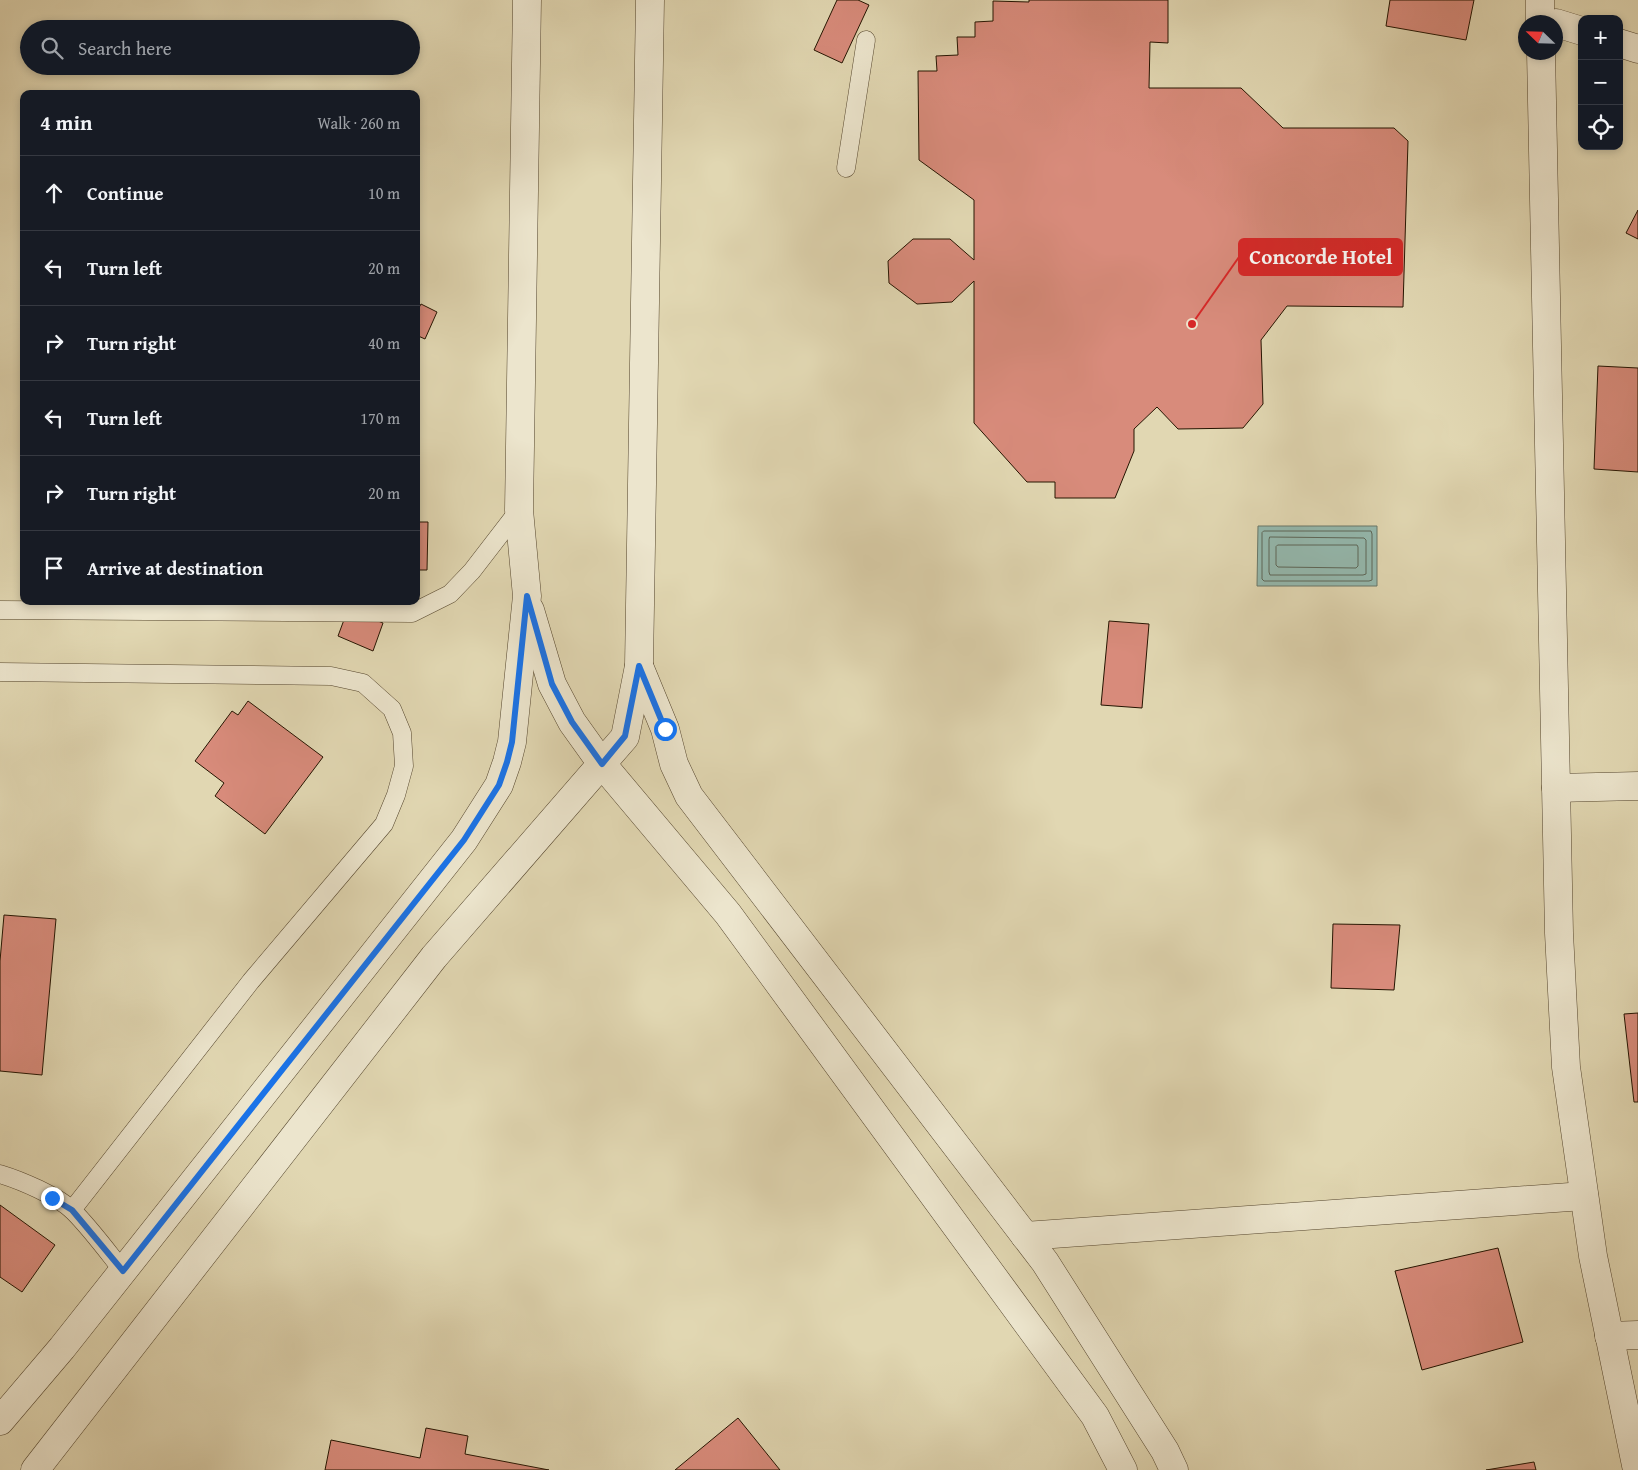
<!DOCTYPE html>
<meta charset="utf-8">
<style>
body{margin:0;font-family:"Gentium Book Plus",serif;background:#242831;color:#f1f3f6}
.controls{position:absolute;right:15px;top:15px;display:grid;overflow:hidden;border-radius:10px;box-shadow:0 2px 8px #0003}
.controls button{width:45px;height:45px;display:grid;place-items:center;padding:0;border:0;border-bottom:1px solid #363941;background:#171b24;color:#f1f3f6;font:25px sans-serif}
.compass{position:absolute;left:1518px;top:15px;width:45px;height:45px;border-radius:50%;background:#171b24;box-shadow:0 2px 8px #0003;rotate:293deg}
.stop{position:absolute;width:15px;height:15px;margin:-11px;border:4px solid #1a73e8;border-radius:50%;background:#fff}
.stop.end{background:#1a73e8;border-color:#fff;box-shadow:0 1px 5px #0008}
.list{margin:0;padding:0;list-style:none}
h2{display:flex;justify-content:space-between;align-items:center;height:65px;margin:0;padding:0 20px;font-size:21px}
h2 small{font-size:16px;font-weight:400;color:#9ea1a6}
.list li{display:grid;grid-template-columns:32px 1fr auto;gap:15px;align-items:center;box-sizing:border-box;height:75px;padding:0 20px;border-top:1px solid #363941}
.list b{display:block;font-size:19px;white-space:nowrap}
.list em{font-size:16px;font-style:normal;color:#9ea1a6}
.icon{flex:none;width:28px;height:28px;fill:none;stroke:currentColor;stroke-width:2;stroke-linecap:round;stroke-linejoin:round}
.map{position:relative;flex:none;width:1638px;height:1470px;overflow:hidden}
.search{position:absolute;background:#171b24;box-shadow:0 2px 8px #0003;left:20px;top:20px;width:400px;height:55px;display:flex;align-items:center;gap:12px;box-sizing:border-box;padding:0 18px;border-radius:28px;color:#9ea1a6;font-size:19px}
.panel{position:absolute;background:#171b24;box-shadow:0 2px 8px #0003;left:20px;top:90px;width:400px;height:515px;border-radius:10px}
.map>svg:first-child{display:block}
.water{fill:#94b9af;stroke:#687769}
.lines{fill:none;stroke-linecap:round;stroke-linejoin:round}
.shore{stroke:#5c6658;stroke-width:1}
.building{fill:#d88b7b;stroke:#251401}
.service-casing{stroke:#54452d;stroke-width:19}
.minor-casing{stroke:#54452d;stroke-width:29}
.tertiary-casing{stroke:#54452d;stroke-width:29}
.service{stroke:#ece5cd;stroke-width:18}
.minor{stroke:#ece5cd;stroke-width:28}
.tertiary{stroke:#ece5cd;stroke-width:28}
.route{stroke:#1a73e8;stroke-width:6}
.leader{fill:none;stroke:#d62828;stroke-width:2}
.callout-dot{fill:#d62828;stroke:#ece5cd;stroke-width:2}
.callout{fill:#d62828;stroke:#d62828;stroke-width:2}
.callout-label{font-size:21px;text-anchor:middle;font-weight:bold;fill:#fff}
</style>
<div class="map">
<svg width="1638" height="1470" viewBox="0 0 1638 1470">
<rect width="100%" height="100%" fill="#e1d7b2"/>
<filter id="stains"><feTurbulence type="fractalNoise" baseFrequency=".004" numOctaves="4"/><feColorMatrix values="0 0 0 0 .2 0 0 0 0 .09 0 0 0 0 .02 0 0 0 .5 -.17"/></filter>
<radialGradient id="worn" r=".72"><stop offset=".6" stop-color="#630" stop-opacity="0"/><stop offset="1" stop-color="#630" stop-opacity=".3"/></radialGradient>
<!-- water -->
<path class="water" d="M1258 526H1377V586H1257Z"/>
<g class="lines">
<!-- shore -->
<g class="shore">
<path d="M1264 531H1371L1372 534V580L1369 581H1264L1262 579V533Z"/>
<path d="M1270 537 1364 538 1366 540V574L1363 575H1270L1269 572V540Z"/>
<path d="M1278 545H1357L1358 547V566L1356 568 1278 567 1276 565V547Z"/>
</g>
</g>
<!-- building -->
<g class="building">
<path d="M837 0H858L869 5 842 63 814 50Z"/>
<path d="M1029 0H1168V43L1150 42 1149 88H1241L1283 128H1394L1408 141 1403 307 1287 306 1261 340 1263 404 1243 428 1178 429 1157 407 1134 429V451L1115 498H1055V482H1027L974 423V281L952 302 917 304 889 283 888 261 913 239H950L974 260V200L919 160 918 71H937L936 56 958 55 957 37H975V22L993 21V1L1029 2Z"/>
<path d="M1390 0H1474L1466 40 1386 26Z"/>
<path d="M1638 210V239L1626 233Z"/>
<path d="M421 304 437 312 425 339 416 335V313Z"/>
<path d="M1598 366 1638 368V472L1594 469Z"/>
<path d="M416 522H428L427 570H416Z"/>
<path d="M348 609 383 623 373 651 338 636Z"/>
<path d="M1109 621 1149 624 1142 708 1101 705Z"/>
<path d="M248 701 323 757 265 834 215 796 224 783 195 761 232 711 238 715Z"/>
<path d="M4 915 56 919 42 1075 0 1071V961Z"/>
<path d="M1333 924 1400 925 1394 990 1331 988Z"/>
<path d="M1638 1013V1102H1634L1624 1014Z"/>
<path d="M0 1205 55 1245 22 1292 0 1277Z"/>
<path d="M1498 1248 1523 1342 1422 1370 1395 1271Z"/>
<path d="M738 1418 780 1470H675Z"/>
<path d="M426 1428 468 1436 465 1454 549 1470H325L331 1440 420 1458Z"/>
<path d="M1534 1462 1536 1470H1486Z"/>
</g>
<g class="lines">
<!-- service casing -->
<g class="service-casing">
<g id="service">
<path d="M846 168 866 40"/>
<path d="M0 610 412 613 450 594 472 571 519 510"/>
<path d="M0 672 331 676 363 683 392 709 402 733 404 766 396 795 384 824 251 981 72 1210"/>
<path d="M0 1174C20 1180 58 1196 73 1211 91 1229 107 1251 123 1271"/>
</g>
</g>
<!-- minor casing -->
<g class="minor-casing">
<g id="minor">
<path d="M1540 0V22"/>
<path d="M1556 23 1582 31"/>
<path d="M1619 43 1638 49"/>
<path d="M1541 52 1559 933 1566 1067 1593 1256 1637 1470"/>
<path d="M1556 788 1638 786"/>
<path d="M1025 1236 1584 1196"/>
<path d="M1609 1336 1638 1335"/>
</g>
</g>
<!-- tertiary casing -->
<g class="tertiary-casing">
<g id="tertiary">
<path d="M530 610 552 684 572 722 602 764 728 914 1095 1416 1123 1470"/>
<path d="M639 666 665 729 674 764 689 796 1045 1262 1165 1451 1174 1470"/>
<path d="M0 1421 62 1348 464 840 499 785 507 762 512 742 527 596 519 510 527 0"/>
<path d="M35 1470 434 957 625 737 639 666 650 0"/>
</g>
</g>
<!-- service -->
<use href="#service" class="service"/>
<!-- minor -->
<use href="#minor" class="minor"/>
<!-- tertiary -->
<use href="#tertiary" class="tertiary"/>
</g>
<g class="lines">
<!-- route -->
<path class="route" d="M52 1198 72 1210 123 1271 464 840 499 785 507 762 512 742 527 596 552 684 572 722 602 764 625 736 639 666 665 729"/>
</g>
<!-- callouts -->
<path class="leader" d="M1192 324L1239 257"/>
<circle class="callout-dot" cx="1192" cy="324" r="5"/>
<rect class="callout" x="1239" y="239" width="163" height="36" rx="5"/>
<g class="callout-label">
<text x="1321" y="264">Concorde Hotel</text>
</g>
<rect width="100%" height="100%" filter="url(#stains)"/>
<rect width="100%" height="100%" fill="url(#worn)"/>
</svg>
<div class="controls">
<button>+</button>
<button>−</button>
<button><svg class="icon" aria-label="locate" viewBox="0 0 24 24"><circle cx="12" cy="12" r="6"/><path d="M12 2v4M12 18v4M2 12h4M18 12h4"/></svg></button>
</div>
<svg class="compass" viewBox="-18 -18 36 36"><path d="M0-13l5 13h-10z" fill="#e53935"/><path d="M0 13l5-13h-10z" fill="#9ea1a6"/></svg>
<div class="stop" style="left:665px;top:729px"></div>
<div class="stop end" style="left:52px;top:1198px"></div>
<div class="search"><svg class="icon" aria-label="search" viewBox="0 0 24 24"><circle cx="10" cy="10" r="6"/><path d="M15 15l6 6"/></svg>Search here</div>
<section class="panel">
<h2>4 min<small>Walk · 260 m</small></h2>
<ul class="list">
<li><svg class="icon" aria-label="ahead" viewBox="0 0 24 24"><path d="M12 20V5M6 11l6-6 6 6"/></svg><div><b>Continue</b></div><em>10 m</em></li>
<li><svg class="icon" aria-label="left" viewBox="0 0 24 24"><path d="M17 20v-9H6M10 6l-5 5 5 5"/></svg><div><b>Turn left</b></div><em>20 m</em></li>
<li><svg class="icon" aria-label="right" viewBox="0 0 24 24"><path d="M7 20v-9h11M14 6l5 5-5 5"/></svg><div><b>Turn right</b></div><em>40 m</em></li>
<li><svg class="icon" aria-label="left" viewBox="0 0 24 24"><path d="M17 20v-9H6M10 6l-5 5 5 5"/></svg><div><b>Turn left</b></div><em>170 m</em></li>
<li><svg class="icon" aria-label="right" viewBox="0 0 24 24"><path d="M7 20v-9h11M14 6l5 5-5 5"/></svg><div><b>Turn right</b></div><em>20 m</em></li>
<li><svg class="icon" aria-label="arrive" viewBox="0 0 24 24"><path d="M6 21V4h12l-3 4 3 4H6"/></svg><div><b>Arrive at destination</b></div></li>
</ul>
</section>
</div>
